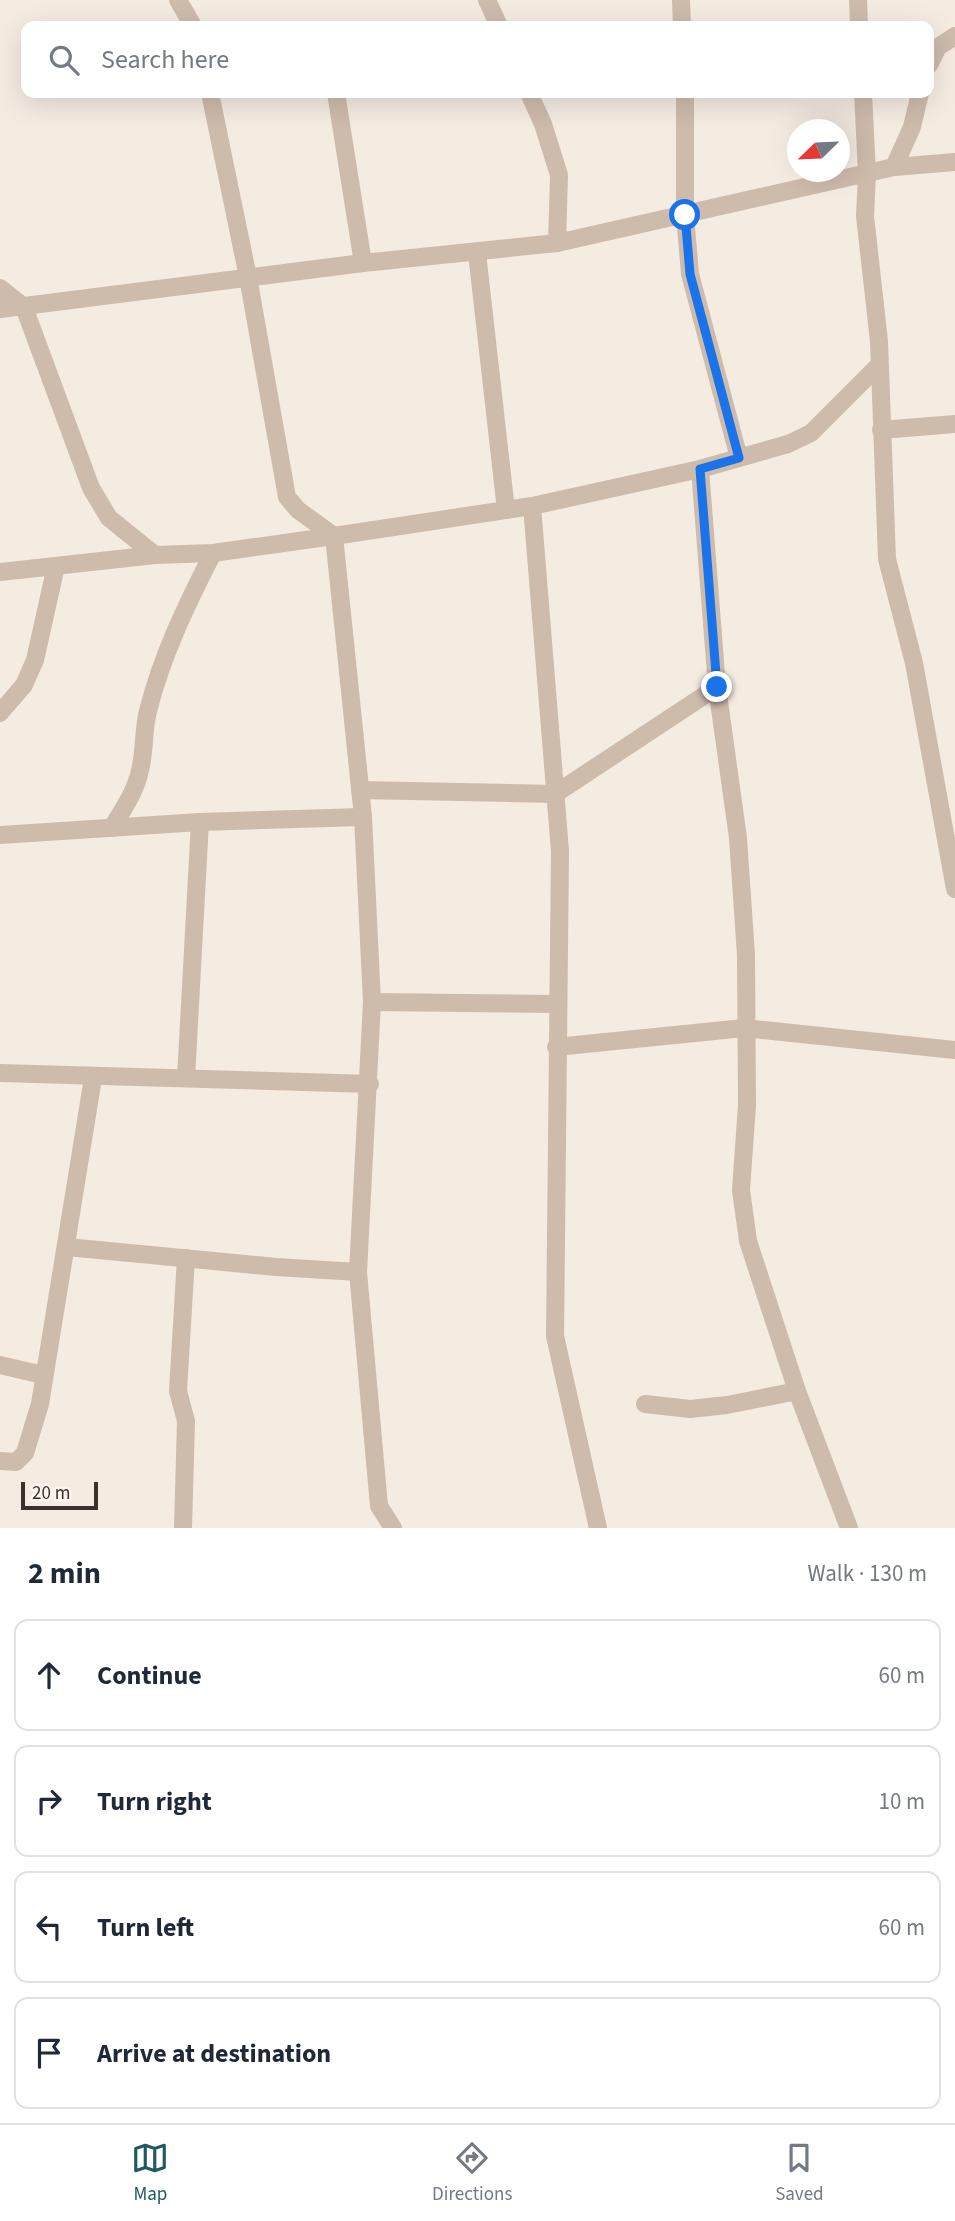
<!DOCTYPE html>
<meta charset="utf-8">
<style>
body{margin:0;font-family:"Source Sans 3",sans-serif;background:#f6f6f7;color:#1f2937}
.compass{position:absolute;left:787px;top:119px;width:63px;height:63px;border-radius:50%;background:#fff;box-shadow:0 7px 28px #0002;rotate:247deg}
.scale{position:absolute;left:21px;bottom:18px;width:77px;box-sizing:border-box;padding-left:7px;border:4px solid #3b302b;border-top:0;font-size:19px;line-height:24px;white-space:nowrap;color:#3b302b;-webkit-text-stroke:5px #fbf5ee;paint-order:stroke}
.stop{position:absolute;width:21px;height:21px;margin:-16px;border:5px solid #1a73e8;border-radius:50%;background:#fff}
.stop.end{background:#1a73e8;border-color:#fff;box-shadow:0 2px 7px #0008}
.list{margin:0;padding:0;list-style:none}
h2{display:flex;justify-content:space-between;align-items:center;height:91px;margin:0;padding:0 28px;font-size:30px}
h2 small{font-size:23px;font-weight:400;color:#747a83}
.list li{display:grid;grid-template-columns:46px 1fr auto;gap:21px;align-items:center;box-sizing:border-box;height:112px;margin:0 14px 14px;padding:0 14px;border:2px solid #e0e1e3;border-radius:14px}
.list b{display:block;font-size:26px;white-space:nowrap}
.list em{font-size:23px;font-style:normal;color:#747a83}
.icon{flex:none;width:38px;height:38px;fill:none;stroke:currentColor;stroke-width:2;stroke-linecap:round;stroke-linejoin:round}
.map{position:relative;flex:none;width:955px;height:1528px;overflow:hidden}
.search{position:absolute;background:#fff;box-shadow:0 7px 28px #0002;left:21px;right:21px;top:21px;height:77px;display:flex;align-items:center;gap:18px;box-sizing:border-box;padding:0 24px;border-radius:14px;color:#747a83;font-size:26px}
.sheet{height:595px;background:#fff}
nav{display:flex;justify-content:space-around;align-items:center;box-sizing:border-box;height:98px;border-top:2px solid #e0e1e3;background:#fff;font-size:19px;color:#747a83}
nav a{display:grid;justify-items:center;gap:4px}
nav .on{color:#1f5a5e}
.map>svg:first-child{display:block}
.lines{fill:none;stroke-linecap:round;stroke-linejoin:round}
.minor{stroke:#cdbbac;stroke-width:18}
.route{stroke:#1a73e8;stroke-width:9}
</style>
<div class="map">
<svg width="955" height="1528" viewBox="0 0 955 1528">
<rect width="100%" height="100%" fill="#f4ebe1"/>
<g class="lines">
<!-- minor -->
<g class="minor">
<path d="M178 0 193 26"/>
<path d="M487 0 499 26"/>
<path d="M681 0 682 26"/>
<path d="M858 0 859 26"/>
<path d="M929 65 938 47 955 36"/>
<path d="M210 93 248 277 287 497 298 510 334 536 363 817 372 1002 358 1272 379 1506 393 1528"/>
<path d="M336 93 363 263"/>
<path d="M529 93 543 124 559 175 557 243"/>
<path d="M685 93V215L690 274 739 458"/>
<path d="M863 93 867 174 865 216 879 341 887 559 914 663 955 889"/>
<path d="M894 167 912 127 920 93"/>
<path d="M477 253 506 510"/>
<path d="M0 288 24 307 91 488 109 518 155 555"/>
<path d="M0 309 363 263 557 243 894 167 955 162"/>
<path d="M881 430 955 424"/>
<path d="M700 469 717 687 738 838 746 955 747 1105 741 1190 748 1241 797 1391 849 1528"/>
<path d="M532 506 560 851 555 1336 598 1528"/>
<path d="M0 572 155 555 213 553 334 536 532 506 700 469 788 444 811 433 878 366"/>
<path d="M0 713 24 685 35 660 56 566"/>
<path d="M360 790 555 794 717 687"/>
<path d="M112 828C123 809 136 791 140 770 145 751 143 730 148 711 162 655 187 604 213 553"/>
<path d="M0 835 200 822 363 817"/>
<path d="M372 1002 557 1004"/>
<path d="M556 1047 744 1028 955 1050"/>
<path d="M0 1073 370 1084"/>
<path d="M186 1078 200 822"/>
<path d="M67 1247 276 1267 358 1272"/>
<path d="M0 1365 43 1375"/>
<path d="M645 1404 690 1409 727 1405 797 1391"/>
<path d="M0 1461 16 1462 25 1453 40 1404 93 1078"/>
<path d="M183 1528 186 1421 178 1391 186 1258"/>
</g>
</g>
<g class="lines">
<!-- route -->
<path class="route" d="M685 215 690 274 739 458 700 469 717 687"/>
</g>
</svg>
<svg class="compass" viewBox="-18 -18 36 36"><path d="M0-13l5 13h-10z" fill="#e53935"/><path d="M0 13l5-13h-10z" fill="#747a83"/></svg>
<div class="scale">20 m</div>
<div class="stop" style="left:685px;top:215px"></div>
<div class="stop end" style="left:717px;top:687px"></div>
<div class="search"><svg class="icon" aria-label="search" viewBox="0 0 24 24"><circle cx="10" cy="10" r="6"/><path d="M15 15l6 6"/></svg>Search here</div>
</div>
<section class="sheet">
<h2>2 min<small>Walk · 130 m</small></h2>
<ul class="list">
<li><svg class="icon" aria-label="ahead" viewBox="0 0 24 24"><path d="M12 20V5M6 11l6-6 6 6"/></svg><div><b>Continue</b></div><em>60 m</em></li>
<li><svg class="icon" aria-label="right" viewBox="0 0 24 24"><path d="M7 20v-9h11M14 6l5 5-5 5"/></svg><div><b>Turn right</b></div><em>10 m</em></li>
<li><svg class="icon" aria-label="left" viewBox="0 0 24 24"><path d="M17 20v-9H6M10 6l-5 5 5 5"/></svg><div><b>Turn left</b></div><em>60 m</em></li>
<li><svg class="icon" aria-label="arrive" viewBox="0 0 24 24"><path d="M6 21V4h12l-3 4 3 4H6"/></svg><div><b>Arrive at destination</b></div></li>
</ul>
</section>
<nav>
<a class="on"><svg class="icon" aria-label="map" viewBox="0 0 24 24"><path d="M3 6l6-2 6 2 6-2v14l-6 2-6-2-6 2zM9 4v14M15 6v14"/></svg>Map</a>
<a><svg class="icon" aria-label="directions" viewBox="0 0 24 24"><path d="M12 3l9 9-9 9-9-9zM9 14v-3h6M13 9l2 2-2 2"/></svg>Directions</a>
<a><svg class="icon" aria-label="saved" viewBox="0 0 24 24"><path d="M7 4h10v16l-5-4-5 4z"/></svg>Saved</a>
</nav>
